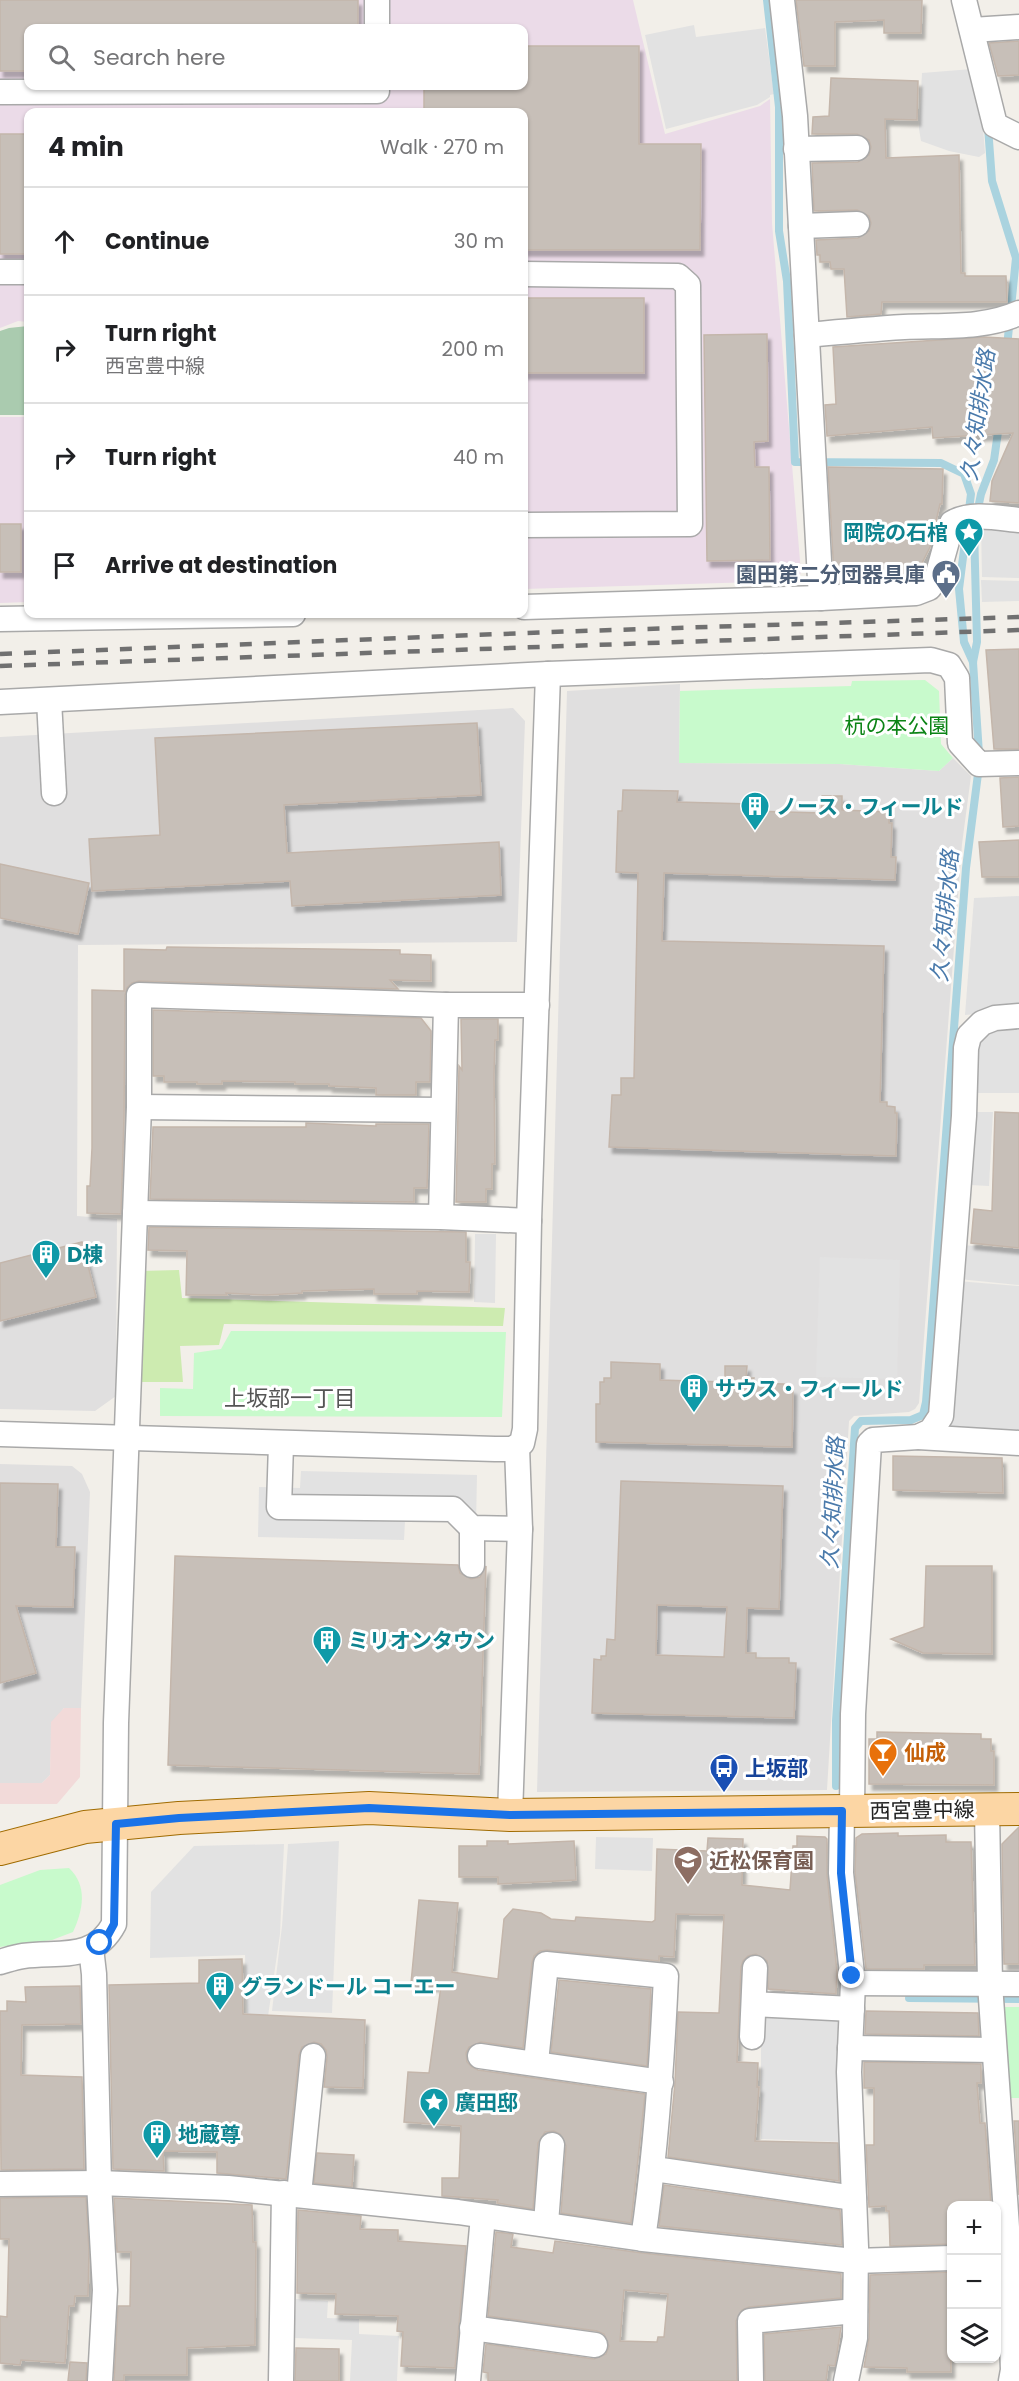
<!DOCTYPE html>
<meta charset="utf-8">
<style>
body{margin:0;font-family:Poppins,"Noto Sans JP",sans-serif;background:#f6f6f6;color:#202124}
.controls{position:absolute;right:18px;bottom:18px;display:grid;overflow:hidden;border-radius:12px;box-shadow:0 2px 4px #0004}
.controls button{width:54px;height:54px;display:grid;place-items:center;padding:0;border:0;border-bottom:2px solid #e0e0e0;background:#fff;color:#202124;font:30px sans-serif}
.stop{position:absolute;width:18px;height:18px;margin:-14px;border:4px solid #1a73e8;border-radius:50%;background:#fff}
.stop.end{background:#1a73e8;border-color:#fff;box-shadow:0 2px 6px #0008}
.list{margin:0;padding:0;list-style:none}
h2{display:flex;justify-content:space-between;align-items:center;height:78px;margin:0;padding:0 24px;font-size:26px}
h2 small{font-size:20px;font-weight:400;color:#757577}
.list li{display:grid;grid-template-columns:39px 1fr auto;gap:18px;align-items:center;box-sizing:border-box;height:108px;padding:0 24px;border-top:2px solid #e0e0e0}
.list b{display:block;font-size:22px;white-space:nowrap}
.list p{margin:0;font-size:20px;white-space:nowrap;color:#757577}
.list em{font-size:20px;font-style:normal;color:#757577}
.icon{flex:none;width:33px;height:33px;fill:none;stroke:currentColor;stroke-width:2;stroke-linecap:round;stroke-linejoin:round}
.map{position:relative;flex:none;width:1019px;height:2381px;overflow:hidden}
.search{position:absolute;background:#fff;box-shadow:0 2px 4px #0004;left:24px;top:24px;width:504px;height:66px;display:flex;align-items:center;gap:15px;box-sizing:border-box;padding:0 21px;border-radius:12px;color:#757577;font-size:22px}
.panel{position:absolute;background:#fff;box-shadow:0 2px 4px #0004;left:24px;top:108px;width:504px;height:510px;border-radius:12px}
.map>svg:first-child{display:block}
.residential{fill:#e0dfdf}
.commercial{fill:#f2dad9}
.industrial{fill:#ebdbe8;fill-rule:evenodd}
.grass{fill:#cdebb0}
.cemetery{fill:#aacbaf}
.park{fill:#c8facc}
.parking{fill:#e2e2e2}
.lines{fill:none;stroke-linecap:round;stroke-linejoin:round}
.stream{stroke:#aad3df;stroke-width:8}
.building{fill:#c7bfb8;stroke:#c4b6ab;stroke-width:1.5;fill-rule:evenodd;filter:url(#shadow)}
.minor-casing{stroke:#a9a9a9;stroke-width:27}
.major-casing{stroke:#a06b00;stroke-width:34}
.minor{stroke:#fff;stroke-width:24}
.major{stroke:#fcd6a4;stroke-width:32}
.rail{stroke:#707070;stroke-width:4.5;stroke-dasharray:12 12;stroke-linecap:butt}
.route{stroke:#1a73e8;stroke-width:8}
.labels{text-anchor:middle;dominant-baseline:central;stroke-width:6;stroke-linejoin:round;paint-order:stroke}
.culture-label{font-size:21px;font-weight:bold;fill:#0d838f;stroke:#fff;text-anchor:start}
.service-label{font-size:21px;font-weight:bold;fill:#4e5e75;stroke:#fff;text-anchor:end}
.park-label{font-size:21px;fill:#0c8416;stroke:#fff}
.food-label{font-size:21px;font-weight:bold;fill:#c56008;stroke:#fff;text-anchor:start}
.transit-label{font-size:21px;font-weight:bold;fill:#164399;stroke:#fff;text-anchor:start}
.street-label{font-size:21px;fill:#222;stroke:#fff}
.education-label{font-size:21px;font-weight:bold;fill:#785e54;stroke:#fff;text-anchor:start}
.water-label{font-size:22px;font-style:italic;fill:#4a7aab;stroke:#fff}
.neighbourhood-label{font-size:22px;fill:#555;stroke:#fff}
</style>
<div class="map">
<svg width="1019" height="2381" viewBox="0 0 1019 2381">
<defs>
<filter id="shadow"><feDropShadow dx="3.5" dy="6" stdDeviation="1.5" flood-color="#0004"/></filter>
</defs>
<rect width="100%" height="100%" fill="#f2efe9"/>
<!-- residential -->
<g class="residential">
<path d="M680 684 679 763 840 764 939 771 953 758 971 776 962 844 919 1403 915 1409 909 1412 854 1416 849 1421 827 1790 537 1792 567 691Z"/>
<path d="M513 708 525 721 517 942 78 945 77 1216 117 1219 116 1396 95 1411 0 1409V737Z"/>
<path d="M0 1464 72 1466 82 1474 90 1492 81 1708H64L52 1722 50 1775 42 1783H0Z"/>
</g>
<!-- commercial -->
<path class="commercial" d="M64 1708H81L80 1777 57 1804H0V1783H42L50 1775 51 1722Z"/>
<!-- industrial -->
<g class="industrial">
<path d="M0 0H633L665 134 760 106 770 99 772 223 801 573 793 581 524 589V112H28V322L18 321 0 328ZM28 28H524V86H28Z"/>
<path d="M0 417H28V602L0 603Z"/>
</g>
<!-- grass -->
<path class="grass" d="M179 1270 182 1298 505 1308 503 1326 224 1324 219 1345 180 1346 183 1382H138L139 1271Z"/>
<!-- cemetery -->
<path class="cemetery" d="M28 326V415H0V331L9 328Z"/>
<!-- park -->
<g class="park">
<path d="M925 680 939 691 941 744 953 758 939 771 840 764 679 763 680 691 851 686 852 681Z"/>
<path d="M231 1331 506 1332 502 1417 160 1416V1388L193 1389 194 1353 221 1349Z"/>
<path d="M69 1868C88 1886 83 1910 73 1932L52 1940 0 1947V1885L40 1870Z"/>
<path d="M1000 2007H1019V2098H1007Z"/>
</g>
<!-- parking -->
<g class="parking">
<path d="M694 25 696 37 765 28 774 94 770 95V97L757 105 666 129 645 35Z"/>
<path d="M972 69 983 128 985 153 979 157 949 151 921 141 919 129 922 73Z"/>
<path d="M981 525 1019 527V578L982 577Z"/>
<path d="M981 580 1019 581V601L982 602Z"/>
<path d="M1019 896V1010L965 1015 974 898Z"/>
<path d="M1019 1024V1093H972L976 1045 996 1026Z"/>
<path d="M975 1112H993L989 1186 970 1185Z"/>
<path d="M475 1234H496L495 1303 474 1302Z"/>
<path d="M961 1245 1019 1249V1285L959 1279Z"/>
<path d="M820 1257 900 1260 897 1379 816 1377Z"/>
<path d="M957 1281 1019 1286V1437L943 1434Z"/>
<path d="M301 1471 477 1475 476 1523 405 1521 404 1540 258 1537 259 1487 300 1488Z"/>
<path d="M596 1837 653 1838 652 1871 595 1869Z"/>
<path d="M339 1841 332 2013 272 2011 282 1926 288 1844Z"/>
<path d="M284 1844 280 1934 267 2023H247L245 1955 150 1958 151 1892 194 1846Z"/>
<path d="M761 2014 841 2018 842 2142 761 2139Z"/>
<path d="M296 2299 328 2301 327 2318 359 2319V2334L399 2336 397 2381H350L352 2340 294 2338Z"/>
</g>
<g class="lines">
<!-- stream -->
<g class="stream">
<path d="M767 0 779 107V231L787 281 795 462 941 463 964 474 971 494 959 589 964 642 973 662"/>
<path d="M988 127 992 181 1016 258 1007 347"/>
<path d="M979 754 973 662 977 642 974 528 981 494 994 460 999 425"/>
<path d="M836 1786V1721L855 1428 861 1421 911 1420 923 1415 926 1402 966 868 979 766"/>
<path d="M909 1998 1019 1999"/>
</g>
</g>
<!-- building -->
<g class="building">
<path d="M0 0H358V28H28V71H0Z"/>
<path d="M796 0H922L921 33H884V20L835 22V66H804Z"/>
<path d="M1019 41V75L998 76 989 43Z"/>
<path d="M524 46H639V144H701L700 250H524V112H424V86H524Z"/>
<path d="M831 78 918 81 917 120 885 119 886 158 959 155 961 273H965V276H1006L1007 302H882L881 314 847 317 844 269H831L830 262H820V255H817L816 240 858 238 869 231 871 223 869 216 857 210 814 211 812 163 858 162 869 155 871 147 869 140 857 134H812L813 117 829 116Z"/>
<rect x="0" y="134" width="28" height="120"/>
<rect x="524" y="298" width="120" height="75"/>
<path d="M767 334 768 441 754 442 755 467H769L770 560 707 561 704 335Z"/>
<path d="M984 337 1019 339V503L990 501 992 481 1013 433 933 438 932 427 827 436 825 405 836 404 833 347Z"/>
<path d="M828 467 943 469 942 504H940L930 547 915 577 910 579 840 583 834 575Z"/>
<rect x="0" y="524" width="21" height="48"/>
<path d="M1019 649V749H994L986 650Z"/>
<path d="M477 723 481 795 284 805 287 853 499 842 501 895 292 906 290 881 92 891 89 839 160 835 155 738Z"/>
<path d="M1019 777V826L1003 827 1000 778Z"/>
<path d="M623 790 678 791 677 802 752 804V811L821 813 822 796H842V810L889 812V823H892L891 857H896L895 880 664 873 662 941 884 946 880 1102H887V1106L895 1107V1113H897L896 1156 609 1147 612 1095H621V1078H634L638 873 616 872 618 811H622Z"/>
<path d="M1019 840V877H982L979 842Z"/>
<path d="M0 864 89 883 78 934 0 918Z"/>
<path d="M167 947 400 950V954L431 955V981L390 980 398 989 139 981 132 983 127 988 125 995 124 1117 121 1214 87 1213V1186H90L92 1148V990L124 991V949L166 950Z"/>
<path d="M153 1010 421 1018 431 1031 430 1082H416V1095H376V1088L329 1086V1084H295V1082L222 1081V1084H197V1082H164V1076H153Z"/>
<path d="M461 1019H498V1040H495L494 1074 495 1164H492V1189H486V1202H456L459 1066 462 1070Z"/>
<path d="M995 1112 1019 1113V1248L971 1243 974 1209 992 1211Z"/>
<path d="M306 1123 376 1126V1124H429L427 1188H414V1202L150 1199 153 1127H306Z"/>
<path d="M149 1227 466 1232V1262H470L469 1292 417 1291V1294H374V1289L302 1291V1293L266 1295 226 1293 227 1295H186L187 1251 148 1250Z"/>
<path d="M82 1242 96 1297 0 1321V1263Z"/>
<path d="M611 1362 660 1364V1380L725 1382V1366H747L746 1378H754L753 1383 784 1384V1387L793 1389 792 1447 596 1442V1404H600V1382H604V1378H611Z"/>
<path d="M893 1456 1002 1458 1003 1493 893 1490Z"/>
<path d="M621 1481 783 1486 779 1609 747 1608 746 1653H756V1658H789V1663H796L794 1718 592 1713 594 1659 601 1660V1656H606L607 1639 615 1640ZM657 1605 727 1607 724 1657 656 1655Z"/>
<path d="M0 1483 58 1484 56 1547H75L73 1607 16 1606 36 1673 0 1683Z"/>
<path d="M175 1556 458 1565 460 1573 471 1579 480 1577 486 1566 479 1774 168 1765Z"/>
<path d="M926 1566H992V1654L923 1653 891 1639 924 1627Z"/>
<path d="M877 1732 981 1734V1739H991V1751H994V1785L869 1784V1739H877Z"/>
<path d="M1019 1827V1964H1004L1002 1844Z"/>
<path d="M898 1833V1836L946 1835V1842H971L975 1965H924V1969H866L855 1872 856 1838 862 1834Z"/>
<path d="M797 1836 825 1837 827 1839V1875L837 1972 836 1994 768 1989 767 1961 756 1954 748 1956 743 1961 741 1967 737 2062 758 2063 757 2087H759L755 2141 838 2143 839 2181 668 2157 675 2083 678 2012 719 2013 724 1915 676 1914 674 1957 659 1956V1961L547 1950 540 1951 534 1956 532 1963 523 2048 481 2042 469 2047 466 2053 467 2062 472 2067 478 2070 645 2094 631 2223 561 2213 566 2146 560 2134 554 2131 545 2132 538 2143 533 2209 497 2203 498 2200 442 2196V2178H459L461 2126 404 2122 408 2072 429 2073 441 1986 411 1983 419 1900 458 1903 452 1972 498 1979 504 1919 513 1909 541 1913 551 1919 575 1921 576 1917 652 1922 655 1920 657 1849 707 1851 708 1838 743 1839 742 1885 790 1890 793 1846H797Z"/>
<path d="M487 1841H508V1844L574 1841 576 1880 498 1884V1877H459V1846H487Z"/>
<path d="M242 1959 243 2014 365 2020 363 2088 324 2087 327 2057 326 2050 321 2044 314 2042 302 2047 299 2055 286 2179 217 2173V2152L163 2151 164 2171 113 2169 109 1985 199 1983V1960Z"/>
<path d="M559 1980 651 1989 647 2066 551 2052Z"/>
<path d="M80 1986 81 2024 22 2025 21 2075 82 2077 84 2169 1 2170 0 2011H7V2001L26 2002 25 1987Z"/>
<path d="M866 2011 978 2013 979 2036 865 2034Z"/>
<path d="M864 2062 981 2064V2083H977L980 2123H985L991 2205H951V2244L890 2246 889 2211H886V2206L869 2207 866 2145H874V2088H864Z"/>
<path d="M1014 2121H1019V2195Z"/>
<path d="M317 2153 354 2155 352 2187 314 2183Z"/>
<path d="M664 2185 840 2210 842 2245 659 2226Z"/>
<path d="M86 2197 89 2252 88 2296H75L74 2306H69L65 2363 21 2360 20 2365 0 2363V2316L7 2317 9 2239H0V2198Z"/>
<path d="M114 2198 252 2205 253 2242H256L255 2345 187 2348V2375H124V2381H114L118 2306H130L131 2252H117Z"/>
<path d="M298 2210 361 2216 360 2229 398 2230V2241L466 2246 455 2368 401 2366 403 2332 397 2331 398 2316 335 2314 336 2294 297 2293Z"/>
<path d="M496 2232 513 2234 511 2247 553 2253 555 2241 642 2253 841 2274V2298L749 2307 742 2310 736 2321 737 2381H488V2373L483 2372 486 2344 594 2359 606 2354 609 2346 604 2334 597 2331 488 2316ZM624 2290 668 2294 664 2337H658L657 2342 620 2341Z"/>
<path d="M951 2272V2372H907V2368L864 2367 869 2338 870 2275Z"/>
<path d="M841 2327 835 2366 828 2365 826 2381H765L764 2334Z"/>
<path d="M296 2348 339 2349V2381H295Z"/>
<path d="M70 2362 87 2363 86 2381H68Z"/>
</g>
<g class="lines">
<!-- minor casing -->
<g class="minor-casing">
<g id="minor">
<path d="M377 0V28"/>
<path d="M782 0 795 116 821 598"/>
<path d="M964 0 995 125 1019 137"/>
<path d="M972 30 1019 27"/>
<path d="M0 92 377 91"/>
<path d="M796 149 857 148"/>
<path d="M801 226 857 224"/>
<path d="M0 272H28"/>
<path d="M524 274 678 276 688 285 690 524 524 525"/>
<path d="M807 335C839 332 872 329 904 327 943 325 983 329 1019 313"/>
<path d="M524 607 821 598 916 593 929 588 937 577 952 523C970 512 998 518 1019 520"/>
<path d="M0 619 293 614"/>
<path d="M49 700 54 793"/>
<path d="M0 702 548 674 931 660 949 665 957 678 960 743 979 764 1019 763"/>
<path d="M139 1107 442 1110"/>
<path d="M135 1213 441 1217 529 1221"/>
<path d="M441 1217 446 1005"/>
<path d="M0 1434 495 1449H512L522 1443 525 1429 529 1221 548 674"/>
<path d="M918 1437 1019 1443"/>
<path d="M281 1444 279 1507 453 1509 472 1528 520 1529"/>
<path d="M472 1565V1528"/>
<path d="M987 1810 990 1984 1009 2256 1013 2370 1011 2381"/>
<path d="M842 1811 841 1873 853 1983 849 2072 856 2247 855 2338 846 2381"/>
<path d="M852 1811 853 1714 869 1444 873 1440 918 1437 931 1431 941 1416 964 1116 966 1048 969 1036 982 1023 995 1018 1019 1016"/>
<path d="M510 1815 520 1529 517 1447"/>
<path d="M91 1948 94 1974 99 2183 105 2290 100 2381"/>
<path d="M0 1962C7 1960 15 1957 23 1956 59 1951 94 1962 114 1924L116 1723 139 1107V995L446 1005H537"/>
<path d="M853 1983 1019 1984"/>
<path d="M754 2004 852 2009"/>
<path d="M752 2037 755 1968"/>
<path d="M850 2048 994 2050"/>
<path d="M480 2056 661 2082"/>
<path d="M536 2062 546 1964 666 1976C662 2064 656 2151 643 2239"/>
<path d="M654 2169 854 2198"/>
<path d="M0 2184 99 2183 228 2188 458 2212 643 2239 854 2261 952 2258"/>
<path d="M299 2194 313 2056"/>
<path d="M546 2223 552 2145"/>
<path d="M472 2328 595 2345"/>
<path d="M281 2381 284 2193"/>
<path d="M468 2381 483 2216"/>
<path d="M751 2381 750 2321 855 2311"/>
</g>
</g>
<!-- major casing -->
<g class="major-casing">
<path id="major" d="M0 1849 85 1827 179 1818 369 1808 510 1815 1019 1809"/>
</g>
<!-- minor -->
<use href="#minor" class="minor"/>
<!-- major -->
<use href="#major" class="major"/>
<!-- rail -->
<g class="rail">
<path d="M0 654 551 632 1019 617"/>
<path d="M0 666 1019 630"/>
</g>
</g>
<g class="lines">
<!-- route -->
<path class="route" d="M100 1943 108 1935 114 1924 116 1824 179 1818 369 1808 510 1815 842 1811 841 1873 852 1976"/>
</g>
<!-- icons -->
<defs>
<g id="sight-pin" transform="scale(1.5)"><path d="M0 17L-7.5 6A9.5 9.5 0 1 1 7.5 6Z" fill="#0f9aa8" stroke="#fff"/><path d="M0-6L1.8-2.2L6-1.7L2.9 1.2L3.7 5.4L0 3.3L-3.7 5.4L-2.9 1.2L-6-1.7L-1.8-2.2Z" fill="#fff"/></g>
<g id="civic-pin" transform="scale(1.5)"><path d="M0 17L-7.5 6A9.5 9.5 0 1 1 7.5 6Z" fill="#5c6f8a" stroke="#fff"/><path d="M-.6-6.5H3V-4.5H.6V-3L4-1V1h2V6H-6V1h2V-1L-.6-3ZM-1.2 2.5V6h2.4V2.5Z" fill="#fff"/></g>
<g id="building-pin" transform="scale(1.5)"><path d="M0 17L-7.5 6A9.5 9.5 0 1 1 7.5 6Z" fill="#0f9aa8" stroke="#fff"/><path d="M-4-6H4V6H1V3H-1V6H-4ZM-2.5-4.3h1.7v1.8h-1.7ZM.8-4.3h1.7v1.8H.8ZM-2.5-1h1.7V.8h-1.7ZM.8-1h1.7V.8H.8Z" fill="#fff"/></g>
<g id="bar-pin" transform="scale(1.5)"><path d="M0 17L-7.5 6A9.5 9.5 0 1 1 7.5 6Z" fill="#e8710a" stroke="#fff"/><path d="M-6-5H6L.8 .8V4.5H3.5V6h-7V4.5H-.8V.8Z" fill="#fff"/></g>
<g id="bus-pin" transform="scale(1.5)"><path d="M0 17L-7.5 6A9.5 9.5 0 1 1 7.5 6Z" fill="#1a4fb4" stroke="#fff"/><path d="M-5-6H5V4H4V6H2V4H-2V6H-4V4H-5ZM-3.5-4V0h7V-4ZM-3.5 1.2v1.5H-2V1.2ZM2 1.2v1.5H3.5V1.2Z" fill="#fff"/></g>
<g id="school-pin" transform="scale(1.5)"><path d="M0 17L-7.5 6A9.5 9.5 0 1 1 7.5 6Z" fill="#8d6e63" stroke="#fff"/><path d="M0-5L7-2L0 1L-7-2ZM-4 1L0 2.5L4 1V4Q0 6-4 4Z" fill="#fff"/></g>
</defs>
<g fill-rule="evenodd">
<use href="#sight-pin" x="969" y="532"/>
<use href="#civic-pin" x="946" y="574"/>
<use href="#building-pin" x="755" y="806"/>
<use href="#building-pin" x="46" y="1254"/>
<use href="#building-pin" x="694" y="1388"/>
<use href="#building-pin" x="327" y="1640"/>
<use href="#bar-pin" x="883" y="1752"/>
<use href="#bus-pin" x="724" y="1768"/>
<use href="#school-pin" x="688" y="1860"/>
<use href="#building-pin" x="220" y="1986"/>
<use href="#sight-pin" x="434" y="2102"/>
<use href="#building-pin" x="157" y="2134"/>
</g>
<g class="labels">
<!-- culture labels -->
<g class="culture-label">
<text x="948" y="532" text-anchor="end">岡院の石棺</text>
<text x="776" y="806">ノース・フィールド</text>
<text x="67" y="1254">D棟</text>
<text x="715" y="1388">サウス・フィールド</text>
<text x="348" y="1640">ミリオンタウン</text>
<text x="241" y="1986">グランドール コーエー</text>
<text x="455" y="2102">廣田邸</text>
<text x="178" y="2134">地蔵尊</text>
</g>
<!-- service labels -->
<g class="service-label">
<text x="925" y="574">園田第二分団器具庫</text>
</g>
<!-- park labels -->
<g class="park-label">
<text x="897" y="725">杭の本公園</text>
</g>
<!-- food labels -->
<g class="food-label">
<text x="904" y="1752">仙成</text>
</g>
<!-- transit labels -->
<g class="transit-label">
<text x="745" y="1768">上坂部</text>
</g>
<!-- street labels -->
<g class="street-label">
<text transform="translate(922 1810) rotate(-1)">西宮豊中線</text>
</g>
<!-- education labels -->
<g class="education-label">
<text x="709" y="1860">近松保育園</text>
</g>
<!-- water labels -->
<g class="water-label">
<text transform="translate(978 415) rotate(-82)">久々知排水路</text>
<text transform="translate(945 916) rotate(-85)">久々知排水路</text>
<text transform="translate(833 1503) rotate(-87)">久々知排水路</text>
</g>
<!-- neighbourhood labels -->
<g class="neighbourhood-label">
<text x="290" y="1398">上坂部一丁目</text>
</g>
</g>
</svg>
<div class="controls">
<button>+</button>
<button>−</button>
<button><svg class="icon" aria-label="layers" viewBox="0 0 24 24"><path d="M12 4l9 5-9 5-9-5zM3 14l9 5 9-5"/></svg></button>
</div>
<div class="stop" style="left:100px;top:1943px"></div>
<div class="stop end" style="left:852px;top:1976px"></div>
<div class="search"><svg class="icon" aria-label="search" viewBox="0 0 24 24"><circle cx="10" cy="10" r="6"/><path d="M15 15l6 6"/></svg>Search here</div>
<section class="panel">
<h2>4 min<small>Walk · 270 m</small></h2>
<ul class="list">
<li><svg class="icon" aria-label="ahead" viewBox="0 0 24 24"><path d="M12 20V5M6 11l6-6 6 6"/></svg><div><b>Continue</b></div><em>30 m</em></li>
<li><svg class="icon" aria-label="right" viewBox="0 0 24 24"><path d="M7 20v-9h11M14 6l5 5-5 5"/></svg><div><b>Turn right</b><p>西宮豊中線</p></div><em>200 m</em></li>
<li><svg class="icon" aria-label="right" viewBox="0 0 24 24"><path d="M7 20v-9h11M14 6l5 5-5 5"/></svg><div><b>Turn right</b></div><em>40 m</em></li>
<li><svg class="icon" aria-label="arrive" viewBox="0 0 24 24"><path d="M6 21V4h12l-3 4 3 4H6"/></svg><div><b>Arrive at destination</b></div></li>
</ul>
</section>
</div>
